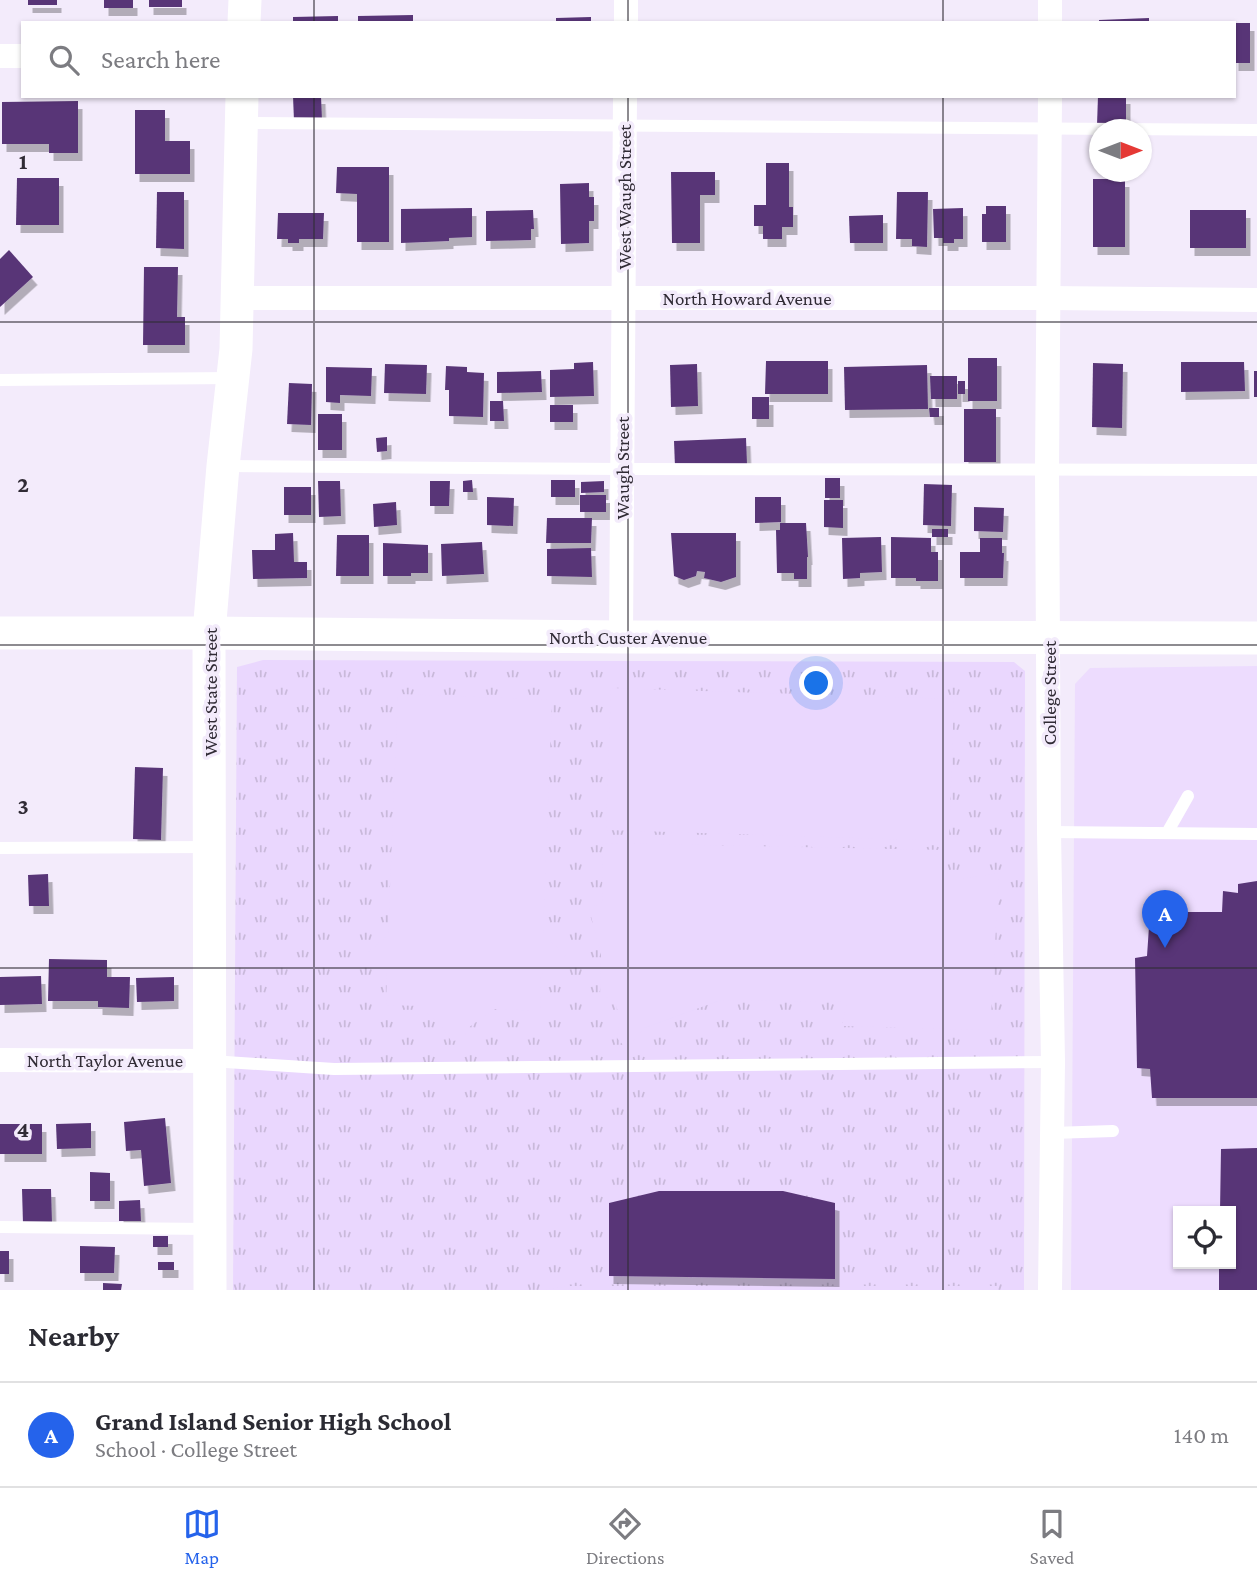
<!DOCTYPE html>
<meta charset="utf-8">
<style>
body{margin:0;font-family:"Crimson Pro",serif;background:#f7f7f7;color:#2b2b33}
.controls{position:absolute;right:21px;bottom:21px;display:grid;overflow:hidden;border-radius:0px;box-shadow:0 2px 5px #0004}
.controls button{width:63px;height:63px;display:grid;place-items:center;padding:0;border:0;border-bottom:2px solid #e1e1e2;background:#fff;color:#2b2b33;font:35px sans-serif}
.compass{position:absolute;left:1089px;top:119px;width:63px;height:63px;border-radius:50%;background:#fff;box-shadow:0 2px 5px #0004;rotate:90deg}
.you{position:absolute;left:817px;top:684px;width:24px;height:24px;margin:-18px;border:5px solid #fff;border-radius:50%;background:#1a73e8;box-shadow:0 0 0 10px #1a73e833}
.badge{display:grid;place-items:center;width:46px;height:46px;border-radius:50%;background:#2563eb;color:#fff;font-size:23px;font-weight:700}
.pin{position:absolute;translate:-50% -58px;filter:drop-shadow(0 2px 4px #0008)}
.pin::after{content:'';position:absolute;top:37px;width:24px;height:21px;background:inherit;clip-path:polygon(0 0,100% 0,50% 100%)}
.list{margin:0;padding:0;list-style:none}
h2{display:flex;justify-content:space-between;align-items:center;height:91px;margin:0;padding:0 28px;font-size:30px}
h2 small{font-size:23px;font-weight:400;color:#7c7c81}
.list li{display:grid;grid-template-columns:46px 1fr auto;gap:21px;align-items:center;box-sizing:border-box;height:105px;padding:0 28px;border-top:2px solid #e1e1e2}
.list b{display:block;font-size:26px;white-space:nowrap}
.list p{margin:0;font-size:23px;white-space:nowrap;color:#7c7c81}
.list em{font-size:23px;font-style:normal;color:#7c7c81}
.icon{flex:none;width:38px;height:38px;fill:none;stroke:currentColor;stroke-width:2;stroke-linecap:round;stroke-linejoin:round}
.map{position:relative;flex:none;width:1257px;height:1290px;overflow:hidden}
.search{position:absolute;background:#fff;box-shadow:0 2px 5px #0004;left:21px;right:21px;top:21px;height:77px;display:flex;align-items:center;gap:18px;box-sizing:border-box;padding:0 24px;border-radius:0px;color:#7c7c81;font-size:26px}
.sheet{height:196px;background:#fff}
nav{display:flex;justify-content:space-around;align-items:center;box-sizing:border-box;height:98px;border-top:2px solid #e1e1e2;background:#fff;font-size:19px;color:#7c7c81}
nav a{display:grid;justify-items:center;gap:4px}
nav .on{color:#2563eb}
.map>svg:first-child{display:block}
.built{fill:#eddcfe;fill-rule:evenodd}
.park{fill:url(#park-tufts)}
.pitch{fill:#ead7fe}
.building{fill:#593677;filter:url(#shadow)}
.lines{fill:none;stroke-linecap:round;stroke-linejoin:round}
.lane{stroke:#fff;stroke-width:12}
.street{stroke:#fff;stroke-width:24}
.secondary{stroke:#fff;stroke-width:33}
.grid{fill:none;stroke:#302b35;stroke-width:2;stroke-opacity:0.55}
.labels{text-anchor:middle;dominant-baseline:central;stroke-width:7;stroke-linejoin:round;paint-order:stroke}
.street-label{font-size:19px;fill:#302b35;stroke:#f3ebfb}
.grid-label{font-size:23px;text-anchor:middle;font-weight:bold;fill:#302b35;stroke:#f3ebfb;stroke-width:7;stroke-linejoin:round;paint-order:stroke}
</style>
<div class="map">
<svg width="1257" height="1290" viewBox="0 0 1257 1290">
<defs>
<pattern id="park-tufts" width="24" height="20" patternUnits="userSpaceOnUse" patternTransform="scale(1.75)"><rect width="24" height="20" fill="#ead7fe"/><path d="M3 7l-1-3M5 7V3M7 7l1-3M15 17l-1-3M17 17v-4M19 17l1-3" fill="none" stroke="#c9b9da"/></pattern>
<filter id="shadow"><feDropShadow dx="4.5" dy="8" stdDeviation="0" flood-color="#0004"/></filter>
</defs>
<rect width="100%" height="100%" fill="#f3ebfb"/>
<!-- built -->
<path class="built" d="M1257 666V1290H1071L1075 684 1090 668ZM1178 1211H1231V1264H1178Z"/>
<!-- park -->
<path class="park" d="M263 660 1014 662 1025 671 1024 1290H233L237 667Z"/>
<!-- pitch -->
<g class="pitch">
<path d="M611 688 954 699 949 841 606 830Z"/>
<path d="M398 694 552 700 543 934 566 956 541 974 540 1011 494 1009 468 1028 463 1040 451 1041 443 1028 420 1006 386 1005 387 974 366 954 388 935Z"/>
<path d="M603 843 946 850V885L966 878 999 873 991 1016 999 1022 997 1031 989 1033 981 1030 842 1026 847 1002 721 1000 644 1028 631 1044 623 1045 617 1038 620 1019 614 998 600 997 601 954 589 909 602 902Z"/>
<path d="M568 1286H997V1290H543Z"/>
</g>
<!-- building -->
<g class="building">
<rect x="28" y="0" width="29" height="5"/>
<rect x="104" y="0" width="29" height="8"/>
<rect x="149" y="0" width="33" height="7"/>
<path d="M413 15V23H358V16Z"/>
<path d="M338 16V23H293V17Z"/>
<path d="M591 17V23H556V18Z"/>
<path d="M1149 18V23H1099V20Z"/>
<rect x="1234" y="23" width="16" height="40"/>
<path d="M293 96H321L322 120 294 121Z"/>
<path d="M1098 96H1126V125H1097Z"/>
<path d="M78 101V153H49V144H2V102Z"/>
<path d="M135 110H165V141H190V174H135Z"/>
<path d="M766 163H789V207H793V227H782V239H763V226H754V205H766Z"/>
<path d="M337 167H389V242H357V194L336 193Z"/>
<path d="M671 172H715V195H700V243H672Z"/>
<path d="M17 178H59V225H16Z"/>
<rect x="1093" y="179" width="32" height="68"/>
<path d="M589 183V197H594V221H589V243L561 244 560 184Z"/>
<path d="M157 192H184V249L156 248Z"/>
<path d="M897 192H928L927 247 912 246V239H896Z"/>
<path d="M986 206H1006V242H982V214H986Z"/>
<path d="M472 208V237L449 238V241L401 243V209Z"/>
<path d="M963 208V239H954V243H943V238H934L933 209Z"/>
<path d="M533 210 534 229H531V240L486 241V211Z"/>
<rect x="1190" y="210" width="56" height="38"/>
<path d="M278 213H324L323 239H299V243H288V239H277Z"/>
<path d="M883 215V243H850L849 216Z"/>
<path d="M9 250 33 277 0 307V259Z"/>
<path d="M144 267H178L177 317H185V345H143Z"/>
<rect x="968" y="358" width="29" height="43"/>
<path d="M766 361H828V394H765Z"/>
<path d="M593 362 594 396 550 397V370L574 369V363Z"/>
<path d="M1181 362H1244L1245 391 1181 392Z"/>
<path d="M1093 363 1123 364 1122 428 1092 427Z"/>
<path d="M385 364 427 365 426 394 384 393Z"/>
<path d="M697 364 698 406 671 407 670 365Z"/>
<path d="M927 365 928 409 845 410 844 367Z"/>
<path d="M446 366 467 367V372L484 373 483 417 449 416V390H445Z"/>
<path d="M326 367 372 368 371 396 340 395V403L326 402Z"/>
<path d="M541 371 542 392 497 393V372Z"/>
<rect x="1254" y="371" width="3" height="26"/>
<path d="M930 376H957V399H931Z"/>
<rect x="958" y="381" width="7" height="13"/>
<path d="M289 383 312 384 311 425 287 424Z"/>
<rect x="752" y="397" width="17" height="22"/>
<path d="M490 401H503L504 421H490Z"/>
<rect x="550" y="405" width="23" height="17"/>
<path d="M929 408H939V417H930Z"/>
<rect x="964" y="409" width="32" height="53"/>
<rect x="318" y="414" width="24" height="36"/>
<path d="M387 437V451L377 452 376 438Z"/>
<path d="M746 438 747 464 675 467 674 441Z"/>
<rect x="825" y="478" width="15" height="20"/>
<path d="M472 480 473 492H463V481Z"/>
<rect x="551" y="480" width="24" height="17"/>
<path d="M318 481H340L341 516 319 517Z"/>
<path d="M430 481H450L449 506H430Z"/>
<path d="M604 481V492L581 493V482Z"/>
<path d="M924 484 952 485 951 526 923 525Z"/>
<rect x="284" y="487" width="27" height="28"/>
<rect x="580" y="495" width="26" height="17"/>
<path d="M487 497 514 498 513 526 487 525Z"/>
<path d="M755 497H781V522L755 523Z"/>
<path d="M824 500H843V528L824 527Z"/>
<path d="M396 502 397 525 374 527 373 504Z"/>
<path d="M974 507 1004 508 1003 532 974 531Z"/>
<path d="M547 518H592L591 543H546Z"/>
<path d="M780 523H806L808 557H807V579H794V573H777L776 530H780Z"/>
<rect x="932" y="529" width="16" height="8"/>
<path d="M293 533 294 562H307V578L253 579 252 550H275V534Z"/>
<path d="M671 533H736V577L721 582 704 578 705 572 697 571 696 576 684 580 674 576Z"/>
<path d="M337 535H369V576H336Z"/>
<path d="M881 537 882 572 860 573V578L843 579 842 538Z"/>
<path d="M891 537 931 538V552H938V581H916V578H891Z"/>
<path d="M980 538H1002V553H1004L1003 578H960V552H980Z"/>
<path d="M482 542 484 574 442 576 441 544Z"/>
<path d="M383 543 428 545V573H411V576H383Z"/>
<path d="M591 548 592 577 547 576V549Z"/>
<path d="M135 767 163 768 161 840 133 839Z"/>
<path d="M48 874 49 906H29L28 875Z"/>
<path d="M1257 881V1098H1152L1150 1069 1137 1068 1135 958 1147 956 1150 912H1222L1223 891 1238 893V884Z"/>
<path d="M49 959 107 960V977H130L129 1008 98 1007V1001H48Z"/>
<path d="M41 976 42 1004 0 1005V977Z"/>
<path d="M174 977V1001L137 1002 136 978Z"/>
<path d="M165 1118 171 1183 144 1186 141 1150 126 1151 124 1122Z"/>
<path d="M91 1123V1148L57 1149 56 1124Z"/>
<rect x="0" y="1124" width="42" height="30"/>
<path d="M1257 1148V1290H1219V1264H1231V1211H1220L1221 1149Z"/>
<path d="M90 1172 110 1173V1201H90Z"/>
<path d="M22 1189H51L52 1223 23 1224Z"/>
<path d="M659 1191H783L835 1203V1279L609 1276V1203Z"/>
<path d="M140 1200 141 1221H119V1201Z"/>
<rect x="153" y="1236" width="15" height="11"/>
<path d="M80 1246 115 1247 114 1273H80Z"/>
<rect x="0" y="1251" width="9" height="23"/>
<rect x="158" y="1262" width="16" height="8"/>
<path d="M103 1283 122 1284 121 1290H103Z"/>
</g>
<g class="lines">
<!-- lane -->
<g class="lane">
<path d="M242 123 1257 130"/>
<path d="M0 380 232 378"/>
<path d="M223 466 622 469 1257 470"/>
<path d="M1049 832 1257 834"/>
<path d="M1167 833 1188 796"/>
<path d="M0 848 210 847"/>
<path d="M211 1061 334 1069 1053 1062"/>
<path d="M1052 1133 1113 1131"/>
<path d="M0 1227 210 1229"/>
</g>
<!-- street -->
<g class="street">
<path d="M626 23V0"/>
<path d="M1050 23V0"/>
<path d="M0 56H23"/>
<path d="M1050 96 1047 469 1049 832 1053 1062 1050 1290"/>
<path d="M237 298H1048L1257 300"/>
<path d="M621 637 625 96"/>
<path d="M0 1060 210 1061"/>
</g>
<!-- secondary -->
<g class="secondary">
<path d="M244 23 245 0"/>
<path d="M0 633H209L621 637 1257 638"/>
<path d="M210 1290 209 633 223 466 236 349 242 96"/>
</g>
</g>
<!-- grid -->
<path class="grid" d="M314 0V23M628 0V23M943 0V23M314 96V1290M628 96V1290M943 96V1290M0 322H1257M0 645H1257M0 968H1257"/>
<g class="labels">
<!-- street labels -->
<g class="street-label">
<text transform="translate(624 197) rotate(-90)">West Waugh Street</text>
<text x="747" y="298">North Howard Avenue</text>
<text transform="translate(622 468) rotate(-90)">Waugh Street</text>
<text x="628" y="637">North Custer Avenue</text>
<text transform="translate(210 692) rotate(-90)">West State Street</text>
<text transform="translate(1049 693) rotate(-90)">College Street</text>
<text x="105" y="1060">North Taylor Avenue</text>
</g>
</g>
<g class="grid-label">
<text x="23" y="169">1</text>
<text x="23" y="492">2</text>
<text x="23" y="814">3</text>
<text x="23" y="1137">4</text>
</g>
</svg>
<div class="controls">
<button><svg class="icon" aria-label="locate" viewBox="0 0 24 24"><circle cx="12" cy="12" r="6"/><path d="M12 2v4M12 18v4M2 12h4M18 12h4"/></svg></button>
</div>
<svg class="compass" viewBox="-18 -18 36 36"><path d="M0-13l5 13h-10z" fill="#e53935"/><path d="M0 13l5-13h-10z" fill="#7c7c81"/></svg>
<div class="you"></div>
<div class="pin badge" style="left:1165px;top:948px">A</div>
<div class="search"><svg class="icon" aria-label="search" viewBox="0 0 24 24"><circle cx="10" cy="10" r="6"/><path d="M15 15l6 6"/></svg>Search here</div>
</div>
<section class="sheet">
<h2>Nearby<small></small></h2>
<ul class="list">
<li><span class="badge">A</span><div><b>Grand Island Senior High School</b><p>School · College Street</p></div><em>140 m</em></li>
</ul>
</section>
<nav>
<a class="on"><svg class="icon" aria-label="map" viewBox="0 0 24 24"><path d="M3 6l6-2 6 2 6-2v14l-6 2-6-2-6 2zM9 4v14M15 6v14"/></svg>Map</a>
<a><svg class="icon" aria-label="directions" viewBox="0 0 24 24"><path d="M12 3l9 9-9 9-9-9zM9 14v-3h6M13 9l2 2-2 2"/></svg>Directions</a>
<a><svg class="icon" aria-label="saved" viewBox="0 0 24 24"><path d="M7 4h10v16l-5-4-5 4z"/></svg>Saved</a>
</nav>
